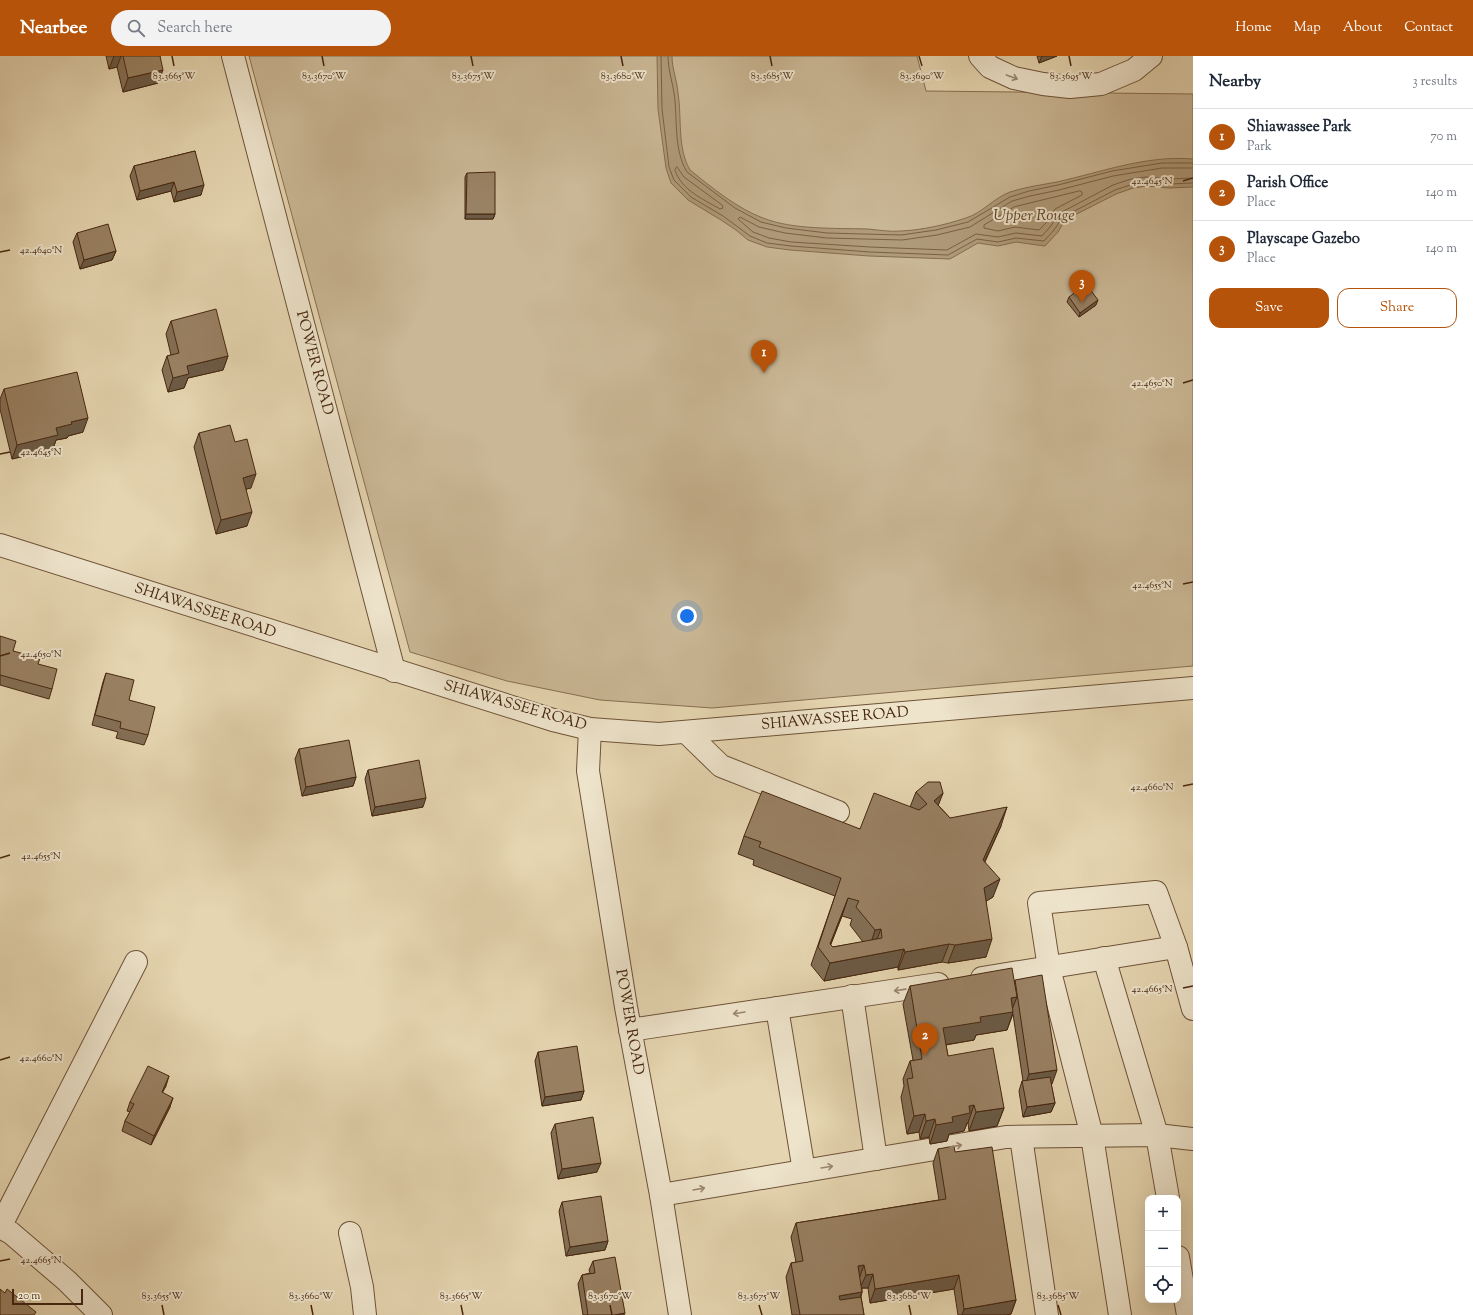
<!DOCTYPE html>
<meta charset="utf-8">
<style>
body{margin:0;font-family:"Sorts Mill Goudy",serif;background:#f2f2f3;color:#1f2937}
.controls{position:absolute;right:12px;bottom:12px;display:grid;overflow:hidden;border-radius:8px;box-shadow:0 4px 16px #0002}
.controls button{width:36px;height:36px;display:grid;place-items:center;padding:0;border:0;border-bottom:1px solid #e0e1e3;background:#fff;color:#1f2937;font:20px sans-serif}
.scale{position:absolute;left:12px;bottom:10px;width:71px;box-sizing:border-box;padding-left:4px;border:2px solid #47270f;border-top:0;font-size:11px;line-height:14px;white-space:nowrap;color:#47270f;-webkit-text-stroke:3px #eee4cc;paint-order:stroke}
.you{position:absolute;left:687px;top:560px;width:14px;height:14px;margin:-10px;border:3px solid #fff;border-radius:50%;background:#1a73e8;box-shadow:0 0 0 6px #1a73e833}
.badge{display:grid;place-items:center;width:26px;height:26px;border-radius:50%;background:#b45309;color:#fff;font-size:13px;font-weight:700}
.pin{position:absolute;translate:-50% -33px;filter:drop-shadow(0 1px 2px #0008)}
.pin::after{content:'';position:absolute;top:21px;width:14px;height:12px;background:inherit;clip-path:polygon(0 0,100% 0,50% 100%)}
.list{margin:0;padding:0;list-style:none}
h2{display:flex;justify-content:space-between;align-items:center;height:52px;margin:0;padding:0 16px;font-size:17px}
h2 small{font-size:13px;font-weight:400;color:#747a83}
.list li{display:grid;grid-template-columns:26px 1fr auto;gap:12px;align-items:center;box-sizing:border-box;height:56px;padding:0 16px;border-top:1px solid #e0e1e3}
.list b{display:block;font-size:15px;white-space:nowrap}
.list p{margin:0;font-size:13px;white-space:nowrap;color:#747a83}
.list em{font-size:13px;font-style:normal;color:#747a83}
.actions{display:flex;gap:8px;padding:12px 16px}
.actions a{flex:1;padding:9px 0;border:1px solid #b45309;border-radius:12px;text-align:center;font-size:14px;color:#b45309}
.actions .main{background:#b45309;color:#fff}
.icon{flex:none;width:22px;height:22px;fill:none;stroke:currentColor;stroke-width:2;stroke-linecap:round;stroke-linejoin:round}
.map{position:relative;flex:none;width:1193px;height:1259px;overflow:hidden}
header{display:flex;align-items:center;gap:24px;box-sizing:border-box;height:56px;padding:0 20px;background:#b45309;color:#fff}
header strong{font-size:19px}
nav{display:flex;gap:22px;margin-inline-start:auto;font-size:14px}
.search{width:280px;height:36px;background:#f2f2f3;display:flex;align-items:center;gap:10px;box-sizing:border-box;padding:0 14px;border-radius:22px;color:#747a83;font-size:15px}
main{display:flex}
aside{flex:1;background:#fff}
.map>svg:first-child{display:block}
.green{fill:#cab795;stroke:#886f52}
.water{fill:#af9a79;stroke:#856c4f}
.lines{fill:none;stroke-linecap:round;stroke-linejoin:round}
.shore{stroke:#7b6044;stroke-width:1}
.minor-casing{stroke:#6e5237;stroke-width:24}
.minor{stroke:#eee4cc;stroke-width:22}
.wall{fill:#846f55;stroke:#47270f;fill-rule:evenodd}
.shaded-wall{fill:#6b5a45;stroke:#47270f}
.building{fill:#998163;stroke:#47270f;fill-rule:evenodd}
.oneway{stroke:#9a866e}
.ticks{fill:none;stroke:#47270f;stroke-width:1.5}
.labels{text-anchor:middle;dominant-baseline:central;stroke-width:4;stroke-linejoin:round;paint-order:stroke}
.street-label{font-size:15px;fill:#47270f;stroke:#eee4cc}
.water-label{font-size:16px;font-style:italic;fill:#61442a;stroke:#eee4cc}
.ticks-label{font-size:10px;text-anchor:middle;fill:#47270f;stroke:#eee4cc;stroke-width:4;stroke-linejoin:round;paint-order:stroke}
</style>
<header>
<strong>Nearbee</strong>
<div class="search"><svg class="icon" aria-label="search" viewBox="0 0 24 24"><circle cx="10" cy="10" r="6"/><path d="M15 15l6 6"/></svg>Search here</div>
<nav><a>Home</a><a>Map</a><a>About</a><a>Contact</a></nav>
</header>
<main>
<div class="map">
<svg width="1193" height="1259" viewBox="0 0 1193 1259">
<rect width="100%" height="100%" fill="#e5d5b0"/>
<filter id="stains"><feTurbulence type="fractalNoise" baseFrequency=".005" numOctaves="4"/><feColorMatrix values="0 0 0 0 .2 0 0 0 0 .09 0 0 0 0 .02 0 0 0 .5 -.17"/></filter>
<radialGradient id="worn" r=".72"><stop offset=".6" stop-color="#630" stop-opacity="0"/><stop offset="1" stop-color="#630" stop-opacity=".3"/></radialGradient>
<!-- green -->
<path class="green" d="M249 0H917L926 35 1193 38V610L712 652 600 644 507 625 410 596Z"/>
<!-- water -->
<path class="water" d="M657 0H672C672 13 677 24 678 37 682 62 677 92 690 114 711 131 738 153 763 162 793 174 836 172 868 173 879 174 889 176 901 175 922 174 945 169 966 162 982 157 994 142 1010 136 1025 131 1041 129 1057 126 1102 116 1146 99 1193 103V131L1169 132 1147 130 1133 132 1116 138 1065 164 1058 176 1045 190 1016 186 998 190 978 187 950 203 869 200 790 194 767 191 748 184 736 174 721 164 688 144 671 127 666 112 658 53Z"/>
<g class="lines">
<!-- shore -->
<g class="shore">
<path d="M661 0 662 53 669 111 674 124 691 141 723 160 750 180 767 187 791 190 870 196 948 199 977 183 998 186 1016 182 1044 185 1054 174 1063 161 1115 134 1133 128 1146 126 1169 128 1193 127"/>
<path d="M668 0C668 13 672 24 674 37 678 62 673 93 687 116L735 152 761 166 786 172 827 177 901 179 936 174 968 166 1010 141 1029 135 1058 129 1112 115 1162 107H1193"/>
<path d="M677 111 684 121 722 149 723 152 720 153C703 143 681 134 675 114Z"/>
<path d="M1193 112H1162L1113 120 1059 134 1030 140 1012 145 970 171 937 179 902 184 827 182 785 177 759 171 740 161 738 163 753 176 769 182 791 186 870 191 947 194 976 178 998 181 1016 177 1042 180 1050 171 1060 157 1113 129 1131 123 1146 121 1169 123 1193 122"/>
<path d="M1080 135 1082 136V139L1055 153 1046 167 1039 174 1015 171 998 175 984 172V169L1014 151Z"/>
</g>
<!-- minor casing -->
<g class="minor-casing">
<g id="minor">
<path d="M233 0 394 615"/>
<path d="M980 0 990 11 1014 22 1043 28 1070 31 1101 28 1134 14 1151 0"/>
<path d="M0 489 553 664 590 673 659 678 1193 632"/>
<path d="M590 673 588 715 626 951 661 1139 680 1259"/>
<path d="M686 676 721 710 838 756"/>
<path d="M1104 902 1157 1079 1168 1142"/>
<path d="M982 922 1176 891 1193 953"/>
<path d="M852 940 876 1103"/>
<path d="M777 952 804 1115"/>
<path d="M630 974 938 928"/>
<path d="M1021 1081 1047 1259"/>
<path d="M661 1139 1006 1081 1157 1079 1193 1083"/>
<path d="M0 1171 136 906"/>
<path d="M0 1171 11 1177 67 1225 101 1259"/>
<path d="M350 1177 362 1231 365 1259"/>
<path d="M1178 1201 1188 1259"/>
<path d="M1120 1259 1092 1080 1049 912 1039 847 1156 836 1176 891"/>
</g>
</g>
<!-- minor -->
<use href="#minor" class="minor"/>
</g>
<!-- wall -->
<g class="wall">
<path d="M106 0H160L158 27 123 36 117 11 109 13Z"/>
<path d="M1037 0H1057L1039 7Z"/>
<path d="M195 95 201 139 174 146 171 135 137 144 130 120 134 110Z"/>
<path d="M467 117 495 158 493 163H465V121Z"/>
<path d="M77 177 116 195 112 204 80 213 73 186Z"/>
<path d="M1069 241 1096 249 1079 261 1067 246Z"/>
<path d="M171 265 228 300 223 314 188 322 184 332 168 336 162 314 167 300 171 299 166 278Z"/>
<path d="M4 333 83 376 68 380 67 382 56 384 53 393 12 403 0 353V343Z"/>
<path d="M199 377 251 432 246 433 247 470 216 478 194 391Z"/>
<path d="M0 580 13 595 38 608 52 633 49 643 0 629Z"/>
<path d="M106 617 129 644 148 679 144 689 116 682 118 676 92 669 103 626Z"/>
<path d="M299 693 356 721 353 730 302 740 295 703Z"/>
<path d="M368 714 423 751 372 760 365 723Z"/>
<path d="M916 736 943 737 938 749 950 762 1001 770 985 806 993 841 986 845V901L948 907 942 906 898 914V911L824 925 811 909 835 840 753 809 754 804 738 798 744 780 860 773 910 751ZM842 860 852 863 850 869 863 886 833 891 830 889Z"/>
<path d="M1015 924 1052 1028H1051L1055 1047 1051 1056 1023 1061 1019 1035 1022 1025H1023L1013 958 1007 974 976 979 974 984 946 989 948 1000 1004 1052 997 1070 969 1075 968 1067H967L964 1075 949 1078 947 1085 930 1088 929 1081 920 1083 919 1076 907 1078 901 1041 904 1030 903 1023 910 1005 913 1004 903 948 910 930 1014 925Z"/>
<path d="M538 996 584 1035 581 1044 542 1050 535 1005Z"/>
<path d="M166 1030 162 1036 170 1051 151 1089 122 1075 125 1065 130 1056 127 1055 130 1046Z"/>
<path d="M555 1068 597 1116 558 1123 551 1077Z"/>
<path d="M938 1093 955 1096 1016 1244 1011 1258 1006 1259H958L954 1233 870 1247 868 1232H862V1236L861 1241 864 1259H792L786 1221 791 1207 796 1206 791 1181 796 1167 939 1144 933 1107Z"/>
<path d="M562 1146 608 1185 605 1194 566 1200 559 1155Z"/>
<path d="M593 1205 624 1259H583L578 1228 582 1219 590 1217 589 1214Z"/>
</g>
<!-- shaded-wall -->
<g class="shaded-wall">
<path d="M114 0H121L117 11 109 13Z"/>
<path d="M1042 0H1057L1039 7Z"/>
<path d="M163 14 158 27 123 36 128 22Z"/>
<path d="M174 126 171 135 137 144 140 135Z"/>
<path d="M204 129 201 139 174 146 177 136Z"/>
<path d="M466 158H495L493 163H465Z"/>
<path d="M116 195 112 204 80 213 84 204Z"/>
<path d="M1098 244 1096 249 1079 261 1080 257Z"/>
<path d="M228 300 223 314 188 322 184 332 168 336 173 322 187 310Z"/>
<path d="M88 362 83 376 68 380 67 382 56 384 53 393 12 403 17 389 56 372 71 366Z"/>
<path d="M256 418 251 432 238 435 243 422Z"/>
<path d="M252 456 247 470 216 478 221 464Z"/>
<path d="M356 721 353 730 302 740 306 731Z"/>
<path d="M943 737 936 755 934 745Z"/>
<path d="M426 742 423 751 372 760 375 751Z"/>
<path d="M1007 751 1001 770 977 822 983 804Z"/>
<path d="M1000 823 993 841 977 851 984 832Z"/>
<path d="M848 842 842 860 826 901 830 888Z"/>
<path d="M881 873 874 891 869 893 875 874Z"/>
<path d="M992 883 986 901 948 907 955 889Z"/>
<path d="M949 888 942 906 898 914 905 896Z"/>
<path d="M904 893 898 911 824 925 830 907Z"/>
<path d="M1017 941 1011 956H1013L1007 974 976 979 974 984 937 990 943 972 980 961 1011 942Z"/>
<path d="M1057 1014 1052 1028 1024 1032 1029 1018Z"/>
<path d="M169 1020 166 1030 158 1045 162 1036Z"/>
<path d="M584 1035 581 1044 542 1050 545 1041Z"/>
<path d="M173 1042 170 1051 151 1089 154 1080Z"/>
<path d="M1055 1047 1051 1056 1023 1061 1027 1051Z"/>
<path d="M974 1049 968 1067H967L964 1075 949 1078 947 1085 930 1088 936 1069 969 1050Z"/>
<path d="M1004 1052 997 1070 969 1075 976 1056Z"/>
<path d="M925 1058 919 1076 907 1078 914 1060Z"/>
<path d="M935 1063 929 1081 920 1083 926 1065Z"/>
<path d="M601 1107 597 1116 558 1123 562 1113Z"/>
<path d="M608 1185 605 1194 566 1200 570 1191Z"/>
<path d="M864 1209 859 1223 858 1210Z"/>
<path d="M873 1218 868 1232H860L866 1219Z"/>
<path d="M959 1219 954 1233 870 1247 875 1233Z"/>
<path d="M862 1236 857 1250 834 1254 839 1240Z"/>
<path d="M1016 1244 1011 1258 1006 1259H962L964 1253Z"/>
<path d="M625 1257 624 1259H614Z"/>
</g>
<!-- building -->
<g class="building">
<path d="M123 0H160L163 14 128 22Z"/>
<path d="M195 95 204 129 177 136 174 126 140 135 134 110Z"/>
<path d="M495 116V158H466L467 117Z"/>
<path d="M108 168 116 195 84 204 77 177Z"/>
<path d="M1086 228 1098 244 1080 257 1069 241Z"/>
<path d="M216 253 228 300 187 310 189 318 173 322 167 300 179 297 171 265Z"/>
<path d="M77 316 88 362 71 366 72 368 56 372 58 379 17 389 4 333Z"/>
<path d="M230 369 235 386 247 383 256 418 243 422 252 456 221 464 199 377Z"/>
<path d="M0 580 16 585 13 595 40 602 38 608 57 613 52 633 0 619Z"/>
<path d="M106 617 134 624 129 644 155 651 148 679 120 672 121 666 95 659Z"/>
<path d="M349 684 356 721 306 731 299 693Z"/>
<path d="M419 704 426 742 375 751 368 714Z"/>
<path d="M928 726H940L943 737 934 745 950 762 1007 751 983 804 1000 823 984 832 992 883 955 889 949 888 905 896 904 893 830 907 818 891 841 822 759 791 761 786 744 780 762 735 860 773 874 737 919 754 927 748 916 736ZM848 842 859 845 856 851 875 874 881 873 882 882 833 891 830 888Z"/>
<path d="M1012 912 1017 941 1011 942 1013 956 980 961 981 966 943 972 948 1000 993 992 1004 1052 976 1056 974 1049 969 1050 970 1057 952 1061 953 1066 936 1069 935 1063 926 1065 925 1058 914 1060 907 1023 913 1022 910 1005 922 1003 910 930Z"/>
<path d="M1042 919 1057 1014 1029 1018 1015 924Z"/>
<path d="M577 990 584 1035 545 1041 538 996Z"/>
<path d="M148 1010 169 1020 162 1036 173 1042 154 1080 125 1065 134 1048 130 1046Z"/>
<path d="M1050 1021 1055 1047 1027 1051 1022 1025Z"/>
<path d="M593 1061 601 1107 562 1113 555 1068Z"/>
<path d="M954 1090 955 1096 992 1091 1016 1244 964 1253 959 1219 875 1233 873 1218 866 1219 864 1209 858 1210 862 1236 839 1240 840 1244 861 1241 864 1259H800L791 1207 803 1205 796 1167 946 1143 938 1093Z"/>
<path d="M601 1140 608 1185 570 1191 562 1146Z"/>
<path d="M615 1201 625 1257 614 1259H588L582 1219 595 1217 593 1205Z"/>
<path d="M0 1233 5 1237 7 1233 36 1256 34 1259H0Z"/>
</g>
<!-- one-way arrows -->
<defs><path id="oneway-shaft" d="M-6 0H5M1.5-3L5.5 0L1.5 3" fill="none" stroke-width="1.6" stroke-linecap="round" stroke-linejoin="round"/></defs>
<g class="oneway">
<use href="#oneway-shaft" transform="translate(1012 21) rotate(20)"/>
<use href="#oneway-shaft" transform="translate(900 934) rotate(172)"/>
<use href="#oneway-shaft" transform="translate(739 957) rotate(171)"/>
<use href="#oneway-shaft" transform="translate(956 1090) rotate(-10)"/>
<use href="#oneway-shaft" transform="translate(827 1111) rotate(-9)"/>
<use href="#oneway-shaft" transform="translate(699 1133) rotate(-10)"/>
</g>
<!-- ticks -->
<path class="ticks" d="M172 0 174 10M322 0 324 10M471 0 473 10M621 0 623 10M770 0 772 10M919 0 922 10M1069 0 1071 10M1183 125 1193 122M0 196 10 194M1183 327 1193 324M0 398 10 396M1183 528 1193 526M0 600 10 597M1183 730 1193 728M0 802 10 799M1183 932 1193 930M0 1004 10 1001M0 1205 10 1203M162 1249 164 1259M311 1249 313 1259M461 1249 463 1259M610 1249 612 1259M759 1249 762 1259M909 1249 911 1259M1058 1249 1061 1259"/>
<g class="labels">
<!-- street labels -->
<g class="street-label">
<text transform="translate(314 307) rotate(75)">POWER ROAD</text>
<text transform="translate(205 555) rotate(18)">SHIAWASSEE ROAD</text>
<text transform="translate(515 650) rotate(16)">SHIAWASSEE ROAD</text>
<text transform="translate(835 663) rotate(-5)">SHIAWASSEE ROAD</text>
<text transform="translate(629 966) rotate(80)">POWER ROAD</text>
</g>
<!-- water labels -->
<g class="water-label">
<text x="1034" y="160">Upper Rouge</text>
</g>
</g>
<g class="ticks-label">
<text x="174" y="23">83.3665°W</text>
<text x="324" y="23">83.3670°W</text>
<text x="473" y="23">83.3675°W</text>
<text x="623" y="23">83.3680°W</text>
<text x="772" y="23">83.3685°W</text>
<text x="922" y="23">83.3690°W</text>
<text x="1071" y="23">83.3695°W</text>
<text x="1152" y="128">42.4645°N</text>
<text x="41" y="197">42.4640°N</text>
<text x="1152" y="330">42.4650°N</text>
<text x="41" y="399">42.4645°N</text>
<text x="1152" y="532">42.4655°N</text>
<text x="41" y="601">42.4650°N</text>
<text x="1152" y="734">42.4660°N</text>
<text x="41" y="803">42.4655°N</text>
<text x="1152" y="936">42.4665°N</text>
<text x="41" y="1005">42.4660°N</text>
<text x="41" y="1207">42.4665°N</text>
<text x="162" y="1243">83.3655°W</text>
<text x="311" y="1243">83.3660°W</text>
<text x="461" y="1243">83.3665°W</text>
<text x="610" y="1243">83.3670°W</text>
<text x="759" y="1243">83.3675°W</text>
<text x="909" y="1243">83.3680°W</text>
<text x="1058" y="1243">83.3685°W</text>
</g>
<rect width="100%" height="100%" filter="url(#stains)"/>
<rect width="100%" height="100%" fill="url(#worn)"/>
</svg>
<div class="controls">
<button>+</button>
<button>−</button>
<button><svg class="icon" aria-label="locate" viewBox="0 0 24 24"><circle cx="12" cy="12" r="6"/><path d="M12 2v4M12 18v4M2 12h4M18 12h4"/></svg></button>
</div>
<div class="scale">20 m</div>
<div class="you"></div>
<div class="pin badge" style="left:764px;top:317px">1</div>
<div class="pin badge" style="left:925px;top:1000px">2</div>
<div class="pin badge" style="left:1082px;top:247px">3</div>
</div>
<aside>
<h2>Nearby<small>3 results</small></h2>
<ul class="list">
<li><span class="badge">1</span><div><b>Shiawassee Park</b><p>Park</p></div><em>70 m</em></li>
<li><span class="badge">2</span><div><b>Parish Office</b><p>Place</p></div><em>140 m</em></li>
<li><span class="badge">3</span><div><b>Playscape Gazebo</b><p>Place</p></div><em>140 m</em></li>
</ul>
<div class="actions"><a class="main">Save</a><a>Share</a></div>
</aside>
</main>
